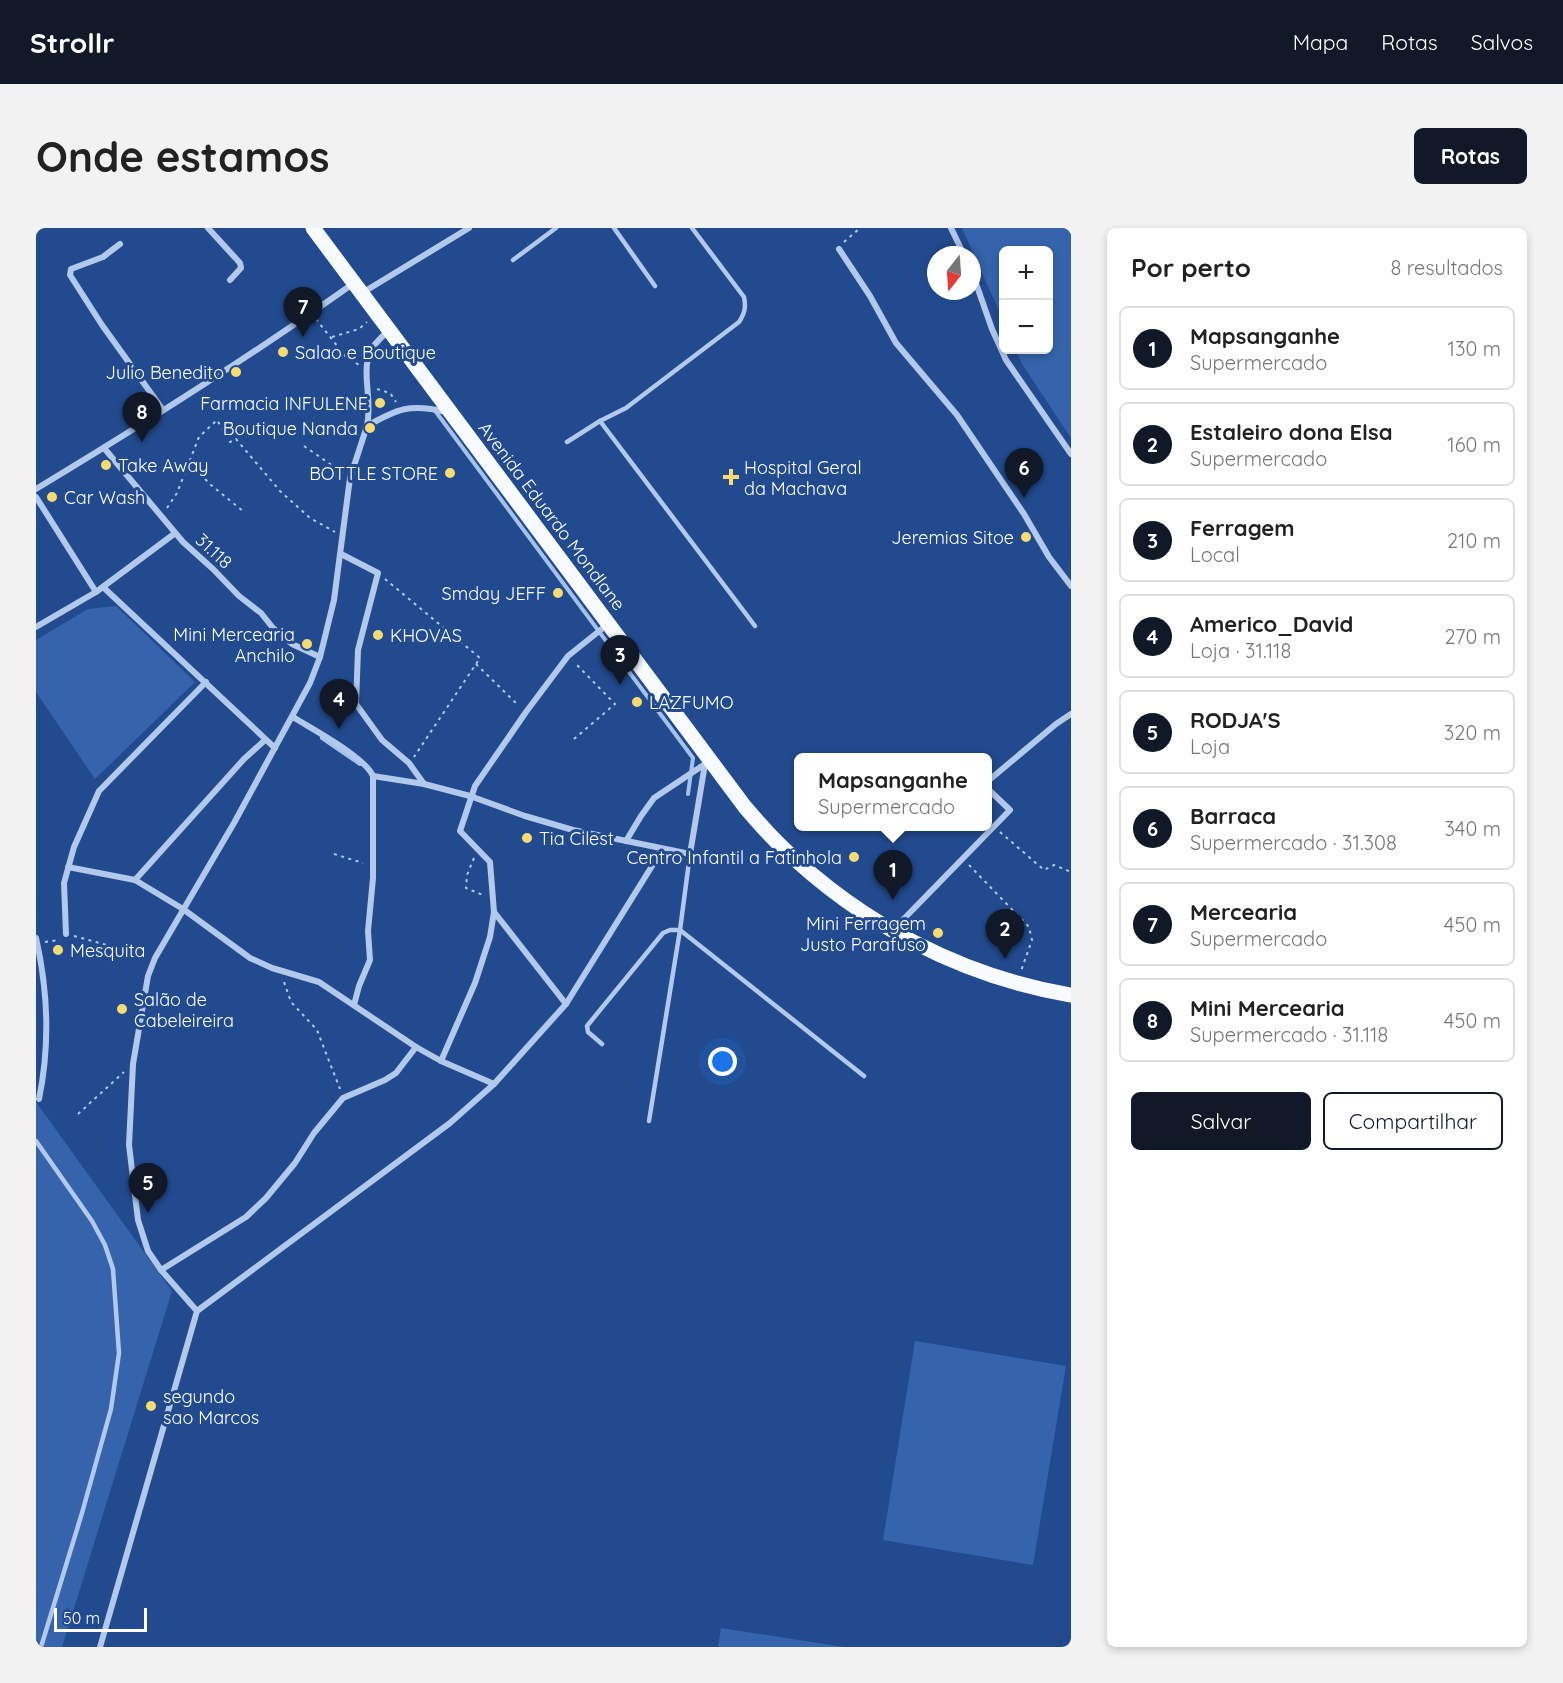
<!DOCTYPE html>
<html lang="pt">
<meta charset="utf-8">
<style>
body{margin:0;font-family:Quicksand,sans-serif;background:#f2f2f2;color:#222}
.controls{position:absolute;right:18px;top:18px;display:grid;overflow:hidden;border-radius:9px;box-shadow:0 3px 9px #0003}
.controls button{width:54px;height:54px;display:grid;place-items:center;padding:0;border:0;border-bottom:2px solid #e0e0e0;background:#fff;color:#222;font:30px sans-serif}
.compass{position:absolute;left:891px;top:18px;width:54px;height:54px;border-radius:50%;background:#fff;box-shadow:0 3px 9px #0003;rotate:197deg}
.scale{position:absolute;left:18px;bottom:15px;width:93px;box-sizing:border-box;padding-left:6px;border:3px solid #fff;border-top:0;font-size:16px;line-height:21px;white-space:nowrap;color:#fff;-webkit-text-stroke:4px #224b8f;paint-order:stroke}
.you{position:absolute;left:687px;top:834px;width:21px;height:21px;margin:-15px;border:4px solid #fff;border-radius:50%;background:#1a73e8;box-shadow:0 0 0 9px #1a73e833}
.badge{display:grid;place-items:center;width:39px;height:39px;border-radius:50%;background:#111827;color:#fff;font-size:20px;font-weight:700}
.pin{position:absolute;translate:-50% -50px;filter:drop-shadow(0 2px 3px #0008)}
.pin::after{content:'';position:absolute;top:32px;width:21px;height:18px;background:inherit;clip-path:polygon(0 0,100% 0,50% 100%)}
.popup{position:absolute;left:758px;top:525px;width:198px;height:78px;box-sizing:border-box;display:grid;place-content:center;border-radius:9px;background:#fff;filter:drop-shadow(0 2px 4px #0005);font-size:20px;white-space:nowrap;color:#767676}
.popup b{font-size:22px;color:#222}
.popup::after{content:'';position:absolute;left:50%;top:100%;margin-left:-12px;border:12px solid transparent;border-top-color:#fff}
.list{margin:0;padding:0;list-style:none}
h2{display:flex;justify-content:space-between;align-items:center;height:78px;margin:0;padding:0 24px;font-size:26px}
h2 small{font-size:20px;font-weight:400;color:#767676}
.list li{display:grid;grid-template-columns:39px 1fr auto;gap:18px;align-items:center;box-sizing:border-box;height:84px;margin:0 12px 12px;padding:0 12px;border:2px solid #e0e0e0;border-radius:9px}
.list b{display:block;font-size:22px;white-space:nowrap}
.list p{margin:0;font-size:20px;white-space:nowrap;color:#767676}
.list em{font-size:20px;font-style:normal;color:#767676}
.actions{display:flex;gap:12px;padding:18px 24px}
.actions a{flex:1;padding:14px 0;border:2px solid #111827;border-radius:9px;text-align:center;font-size:21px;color:#111827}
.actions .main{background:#111827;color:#fff}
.map{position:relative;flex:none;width:1035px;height:1419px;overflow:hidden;border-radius:9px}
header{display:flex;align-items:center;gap:36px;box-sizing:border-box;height:84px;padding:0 30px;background:#111827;color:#fff}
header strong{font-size:28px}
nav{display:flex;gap:33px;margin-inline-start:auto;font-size:21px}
.intro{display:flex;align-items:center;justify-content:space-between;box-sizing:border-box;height:144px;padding:0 36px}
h1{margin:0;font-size:42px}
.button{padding:15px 27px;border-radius:9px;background:#111827;color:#fff;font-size:21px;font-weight:700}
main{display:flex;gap:36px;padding:0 36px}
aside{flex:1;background:#fff;border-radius:9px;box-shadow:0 3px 9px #0003}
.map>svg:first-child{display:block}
.green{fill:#3564ac}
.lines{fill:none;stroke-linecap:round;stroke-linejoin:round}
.stream{stroke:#a5c2ed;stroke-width:4}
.path{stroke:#b2c9ec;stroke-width:2;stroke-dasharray:3 4.5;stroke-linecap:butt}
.service{stroke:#b2c9ec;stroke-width:4.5}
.minor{stroke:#b2c9ec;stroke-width:6}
.primary{stroke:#f7faff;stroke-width:15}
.poi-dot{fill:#f8da73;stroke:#224b8f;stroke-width:2}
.labels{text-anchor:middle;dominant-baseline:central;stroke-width:6;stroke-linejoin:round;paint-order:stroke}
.poi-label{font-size:18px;fill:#fff;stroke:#224b8f;text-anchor:start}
.street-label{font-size:18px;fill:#fff;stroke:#224b8f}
</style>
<header>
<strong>Strollr</strong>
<nav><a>Mapa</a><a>Rotas</a><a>Salvos</a></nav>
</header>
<div class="intro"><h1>Onde estamos</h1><a class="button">Rotas</a></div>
<main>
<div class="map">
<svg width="1035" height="1419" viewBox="0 0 1035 1419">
<rect width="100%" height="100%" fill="#224b8f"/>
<!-- green -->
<g class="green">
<path d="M926 0H1035V210L986 136 980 122H1012V22H968L967 92Z"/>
<path d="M80 378 159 454 59 551 0 464V412L52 381Z"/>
<path d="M0 874 136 1063 26 1419H0Z"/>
<path d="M879 1113 1030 1138 997 1337 847 1312Z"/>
<path d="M685 1400 808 1419H682Z"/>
</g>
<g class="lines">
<!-- stream -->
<g class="stream">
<path d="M400 184 657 530 652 566"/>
<path d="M286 510 324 536"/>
</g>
<!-- path -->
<g class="path">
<path d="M808 14 824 0"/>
<path d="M280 91 309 128 323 137"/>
<path d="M296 109 323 101 331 94"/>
<path d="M341 161 354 165 360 174"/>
<path d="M268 218 307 245"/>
<path d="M151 238 162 244 175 257 208 284"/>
<path d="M131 280 141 265 163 209 181 192 194 214 200 211 244 263 274 290 299 304"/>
<path d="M349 351 444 430 378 529"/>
<path d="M440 436 483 478"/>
<path d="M538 511 579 476 538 434"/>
<path d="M964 604 1008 642 1018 637 1035 644"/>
<path d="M298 626 327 635"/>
<path d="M438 630 431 647 430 660 449 668"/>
<path d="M933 637 993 699 996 712 985 743"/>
<path d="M38 708 110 728"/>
<path d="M9 714 24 712"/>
<path d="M248 754 255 774 281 802 304 861"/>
<path d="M42 886 88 844"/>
</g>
<!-- service -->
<g class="service">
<path d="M578 0 619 58"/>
<path d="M477 32 520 0"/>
<path d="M564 193 719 398"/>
<path d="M531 214 564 193 590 180 703 94C709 85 710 79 708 69L656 0"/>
<path d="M566 816 552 804 551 798 627 705 634 702H644L828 848"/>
<path d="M613 893 644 702 654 626"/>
<path d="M0 913 56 993 69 1017 77 1041 83 1125 75 1181 46 1285 5 1419"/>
</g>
<!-- minor -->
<g class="minor">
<path d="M172 0 204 35 205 40 194 52"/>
<path d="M915 0 928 27"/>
<path d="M84 16 67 29 35 41 34 47 66 97 127 182"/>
<path d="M803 21 834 68 860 115 921 187 988 286 1013 329 1035 358"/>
<path d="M936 44 956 101 970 132 1035 226"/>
<path d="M326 65 433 0"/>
<path d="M331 198C339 159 314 131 353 103"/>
<path d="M68 220 147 314 177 341 203 368 225 385 237 400 256 416 284 429"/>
<path d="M0 261C108 196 215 128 318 55"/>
<path d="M0 269 60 364"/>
<path d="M305 326 342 345 322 422 320 476 346 512 373 535 388 556"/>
<path d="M67 359 239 520"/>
<path d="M0 399 60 364 138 306"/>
<path d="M257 489C276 501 329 529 337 548V650L332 703 334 732 323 758 318 777"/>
<path d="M337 548 388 556 434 568 489 588 537 602 654 626 670 530"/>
<path d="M952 553 1020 496 1035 486"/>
<path d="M590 613 605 588 618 570 669 536"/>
<path d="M32 639 99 652 147 681 214 730 236 740 283 754 380 819 405 833 458 856"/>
<path d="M99 652 208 531 229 512"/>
<path d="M458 684 530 776"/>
<path d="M858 701 974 582 952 561"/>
<path d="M30 706 28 655 38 619 63 563 170 454"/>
<path d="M0 710C12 763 14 818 3 871"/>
<path d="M405 833 439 755 454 709 458 684 454 634 424 603 439 558 490 484 532 428 572 396"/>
<path d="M125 1042 210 989 230 970 259 935 278 905 307 870 349 852 360 845 380 819"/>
<path d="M161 1083 125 1042 112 1023 102 992 93 917 97 836 112 748 119 730 198 595 274 455 284 429 298 372 314 250 331 198C361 181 374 175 410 184"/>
<path d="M64 1419 161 1083 414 895 458 856 530 776 626 622"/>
</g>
<!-- primary -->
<path class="primary" d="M277 0 709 579C721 593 733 607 746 619 825 696 927 749 1035 767"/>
</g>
<!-- markers -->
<g class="poi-dot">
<circle cx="247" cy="124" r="6"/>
<circle cx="200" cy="144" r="6"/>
<circle cx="344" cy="175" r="6"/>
<circle cx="334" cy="200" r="6"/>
<circle cx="70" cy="237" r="6"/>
<circle cx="414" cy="245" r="6"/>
<path d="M692 240h6v6h6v6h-6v6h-6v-6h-6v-6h6z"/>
<circle cx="16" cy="269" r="6"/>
<circle cx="990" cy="309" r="6"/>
<circle cx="522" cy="365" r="6"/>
<circle cx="342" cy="407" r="6"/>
<circle cx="271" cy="416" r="6"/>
<circle cx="601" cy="474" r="6"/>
<circle cx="491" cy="610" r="6"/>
<circle cx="818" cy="629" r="6"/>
<circle cx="902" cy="705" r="6"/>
<circle cx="22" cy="722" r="6"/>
<circle cx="86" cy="781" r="6"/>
<circle cx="115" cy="1178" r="6"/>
</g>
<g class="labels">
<!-- poi labels -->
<g class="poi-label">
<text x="259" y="124">Salao e Boutique</text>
<text x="188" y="144" text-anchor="end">Julio Benedito</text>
<text x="332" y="175" text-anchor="end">Farmacia INFULENE</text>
<text x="322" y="200" text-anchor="end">Boutique Nanda</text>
<text x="82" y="237">Take Away</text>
<text x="708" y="239">Hospital Geral<tspan x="708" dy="21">da Machava</tspan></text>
<text x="402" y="245" text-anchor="end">BOTTLE STORE</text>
<text x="28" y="269">Car Wash</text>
<text x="978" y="309" text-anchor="end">Jeremias Sitoe</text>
<text x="510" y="365" text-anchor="end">Smday JEFF</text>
<text x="259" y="406" text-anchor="end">Mini Mercearia<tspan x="259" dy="21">Anchilo</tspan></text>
<text x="354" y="407">KHOVAS</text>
<text x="613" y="474">LAZFUMO</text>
<text x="503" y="610">Tia Cilest</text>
<text x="806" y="629" text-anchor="end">Centro Infantil a Fatinhola</text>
<text x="890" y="695" text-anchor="end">Mini Ferragem<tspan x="890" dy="21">Justo Parafuso</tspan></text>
<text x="34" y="722">Mesquita</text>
<text x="98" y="771">Salão de<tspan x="98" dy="21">Cabeleireira</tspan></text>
<text x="127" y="1168">segundo<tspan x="127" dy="21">sao Marcos</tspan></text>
</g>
<!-- street labels -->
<g class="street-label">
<text transform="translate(516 288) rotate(53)">Avenida Eduardo Mondlane</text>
<text transform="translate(178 323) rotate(43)">31.118</text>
</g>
</g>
</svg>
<div class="controls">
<button>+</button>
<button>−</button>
</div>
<svg class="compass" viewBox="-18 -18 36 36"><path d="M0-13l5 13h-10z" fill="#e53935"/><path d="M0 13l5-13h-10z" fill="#767676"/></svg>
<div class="scale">50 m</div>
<div class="you"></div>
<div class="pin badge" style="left:857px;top:672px">1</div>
<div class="popup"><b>Mapsanganhe</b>Supermercado</div>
<div class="pin badge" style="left:969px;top:731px">2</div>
<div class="pin badge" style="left:584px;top:457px">3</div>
<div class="pin badge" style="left:303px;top:501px">4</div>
<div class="pin badge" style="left:112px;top:985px">5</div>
<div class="pin badge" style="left:988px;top:270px">6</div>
<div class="pin badge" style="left:267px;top:109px">7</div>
<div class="pin badge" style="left:106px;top:214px">8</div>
</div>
<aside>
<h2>Por perto<small>8 resultados</small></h2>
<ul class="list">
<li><span class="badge">1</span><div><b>Mapsanganhe</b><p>Supermercado</p></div><em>130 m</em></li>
<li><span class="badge">2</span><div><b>Estaleiro dona Elsa</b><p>Supermercado</p></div><em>160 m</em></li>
<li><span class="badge">3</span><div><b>Ferragem</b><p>Local</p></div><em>210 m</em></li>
<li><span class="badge">4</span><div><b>Americo_David</b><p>Loja · 31.118</p></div><em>270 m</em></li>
<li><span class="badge">5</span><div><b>RODJA'S</b><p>Loja</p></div><em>320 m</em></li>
<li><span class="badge">6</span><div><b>Barraca</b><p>Supermercado · 31.308</p></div><em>340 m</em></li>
<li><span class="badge">7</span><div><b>Mercearia</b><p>Supermercado</p></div><em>450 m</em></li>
<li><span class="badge">8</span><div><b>Mini Mercearia</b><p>Supermercado · 31.118</p></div><em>450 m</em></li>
</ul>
<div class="actions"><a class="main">Salvar</a><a>Compartilhar</a></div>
</aside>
</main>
